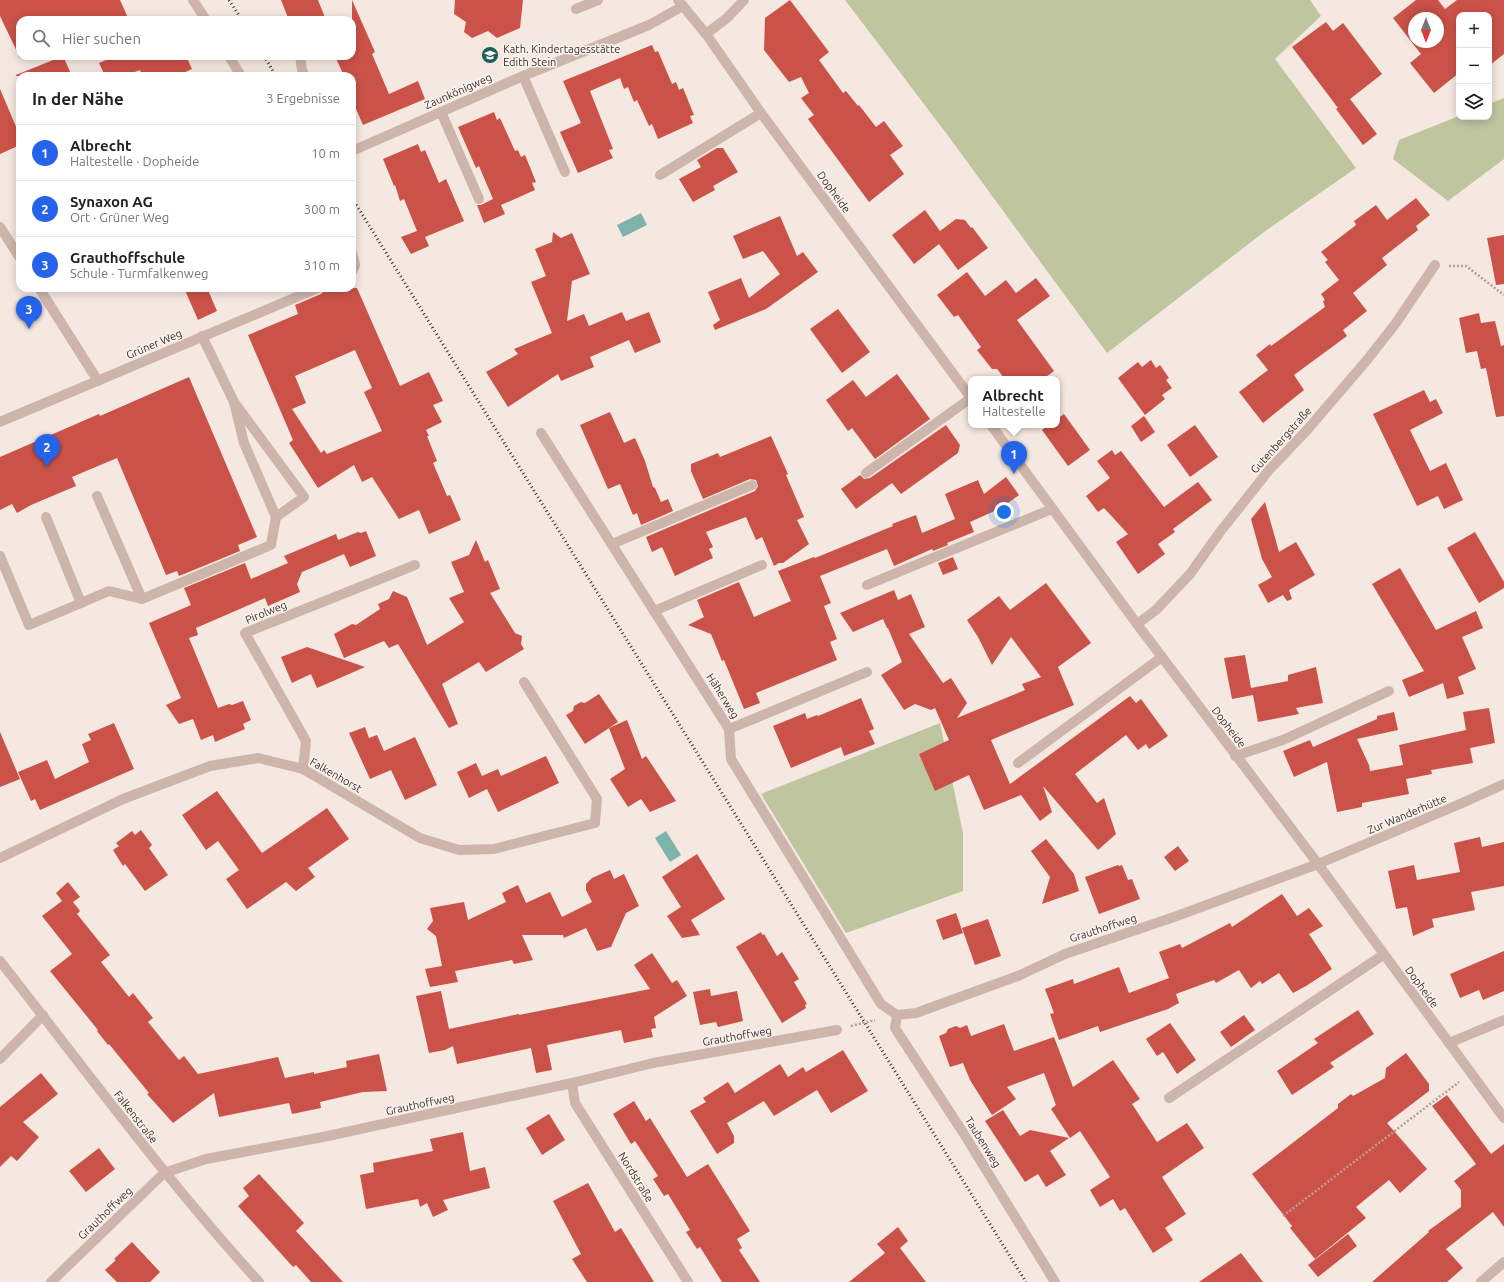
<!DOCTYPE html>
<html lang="de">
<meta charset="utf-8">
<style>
body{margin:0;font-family:Ubuntu,sans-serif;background:#f6f6f6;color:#222}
.controls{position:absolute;right:12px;top:12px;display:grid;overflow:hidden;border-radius:8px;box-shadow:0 2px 10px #0003}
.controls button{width:36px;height:36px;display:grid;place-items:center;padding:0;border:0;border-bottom:1px solid #e0e0e0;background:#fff;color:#222;font:20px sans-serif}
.compass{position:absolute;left:1408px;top:12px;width:36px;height:36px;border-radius:50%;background:#fff;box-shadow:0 2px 10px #0003;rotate:180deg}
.you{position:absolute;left:1004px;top:512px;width:14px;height:14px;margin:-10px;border:3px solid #fff;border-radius:50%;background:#1a73e8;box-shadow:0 0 0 6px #1a73e833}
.badge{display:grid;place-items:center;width:26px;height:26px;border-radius:50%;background:#2563eb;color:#fff;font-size:13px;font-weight:700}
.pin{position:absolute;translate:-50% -33px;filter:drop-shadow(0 1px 2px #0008)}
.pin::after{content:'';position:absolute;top:21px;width:14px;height:12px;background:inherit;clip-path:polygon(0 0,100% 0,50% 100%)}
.popup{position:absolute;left:968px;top:376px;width:92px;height:52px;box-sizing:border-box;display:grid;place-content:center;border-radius:8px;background:#fff;filter:drop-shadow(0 1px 3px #0005);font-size:13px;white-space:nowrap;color:#767676}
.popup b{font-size:15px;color:#222}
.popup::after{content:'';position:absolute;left:50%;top:100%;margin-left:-8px;border:8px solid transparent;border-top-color:#fff}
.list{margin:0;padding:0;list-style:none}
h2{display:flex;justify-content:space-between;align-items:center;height:52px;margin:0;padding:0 16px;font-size:17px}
h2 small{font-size:13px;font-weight:400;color:#767676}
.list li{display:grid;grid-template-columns:26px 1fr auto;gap:12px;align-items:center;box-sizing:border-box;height:56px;padding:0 16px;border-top:1px solid #e0e0e0}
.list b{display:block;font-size:15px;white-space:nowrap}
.list p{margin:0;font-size:13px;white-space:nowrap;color:#767676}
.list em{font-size:13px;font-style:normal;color:#767676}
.icon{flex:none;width:22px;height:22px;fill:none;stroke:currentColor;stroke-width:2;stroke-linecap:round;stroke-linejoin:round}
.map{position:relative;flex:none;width:1504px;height:1282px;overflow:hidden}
.search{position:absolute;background:#fff;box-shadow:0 2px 10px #0003;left:16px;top:16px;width:340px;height:44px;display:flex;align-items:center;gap:10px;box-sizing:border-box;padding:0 14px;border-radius:12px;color:#767676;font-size:15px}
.panel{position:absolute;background:#fff;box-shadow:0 2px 10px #0003;left:16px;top:72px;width:340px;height:220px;border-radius:12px}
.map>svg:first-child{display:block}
.green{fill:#bfc59f}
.water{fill:#7eb3ac}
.building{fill:#cb5248;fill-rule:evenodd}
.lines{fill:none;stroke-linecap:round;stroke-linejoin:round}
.path{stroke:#ba9f95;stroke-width:2.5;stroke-dasharray:2 2;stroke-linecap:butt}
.lane{stroke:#ceb5ab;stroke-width:10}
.street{stroke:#ceb5ab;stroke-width:10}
.rail{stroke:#3b2d2b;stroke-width:3;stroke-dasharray:1 3;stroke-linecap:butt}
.labels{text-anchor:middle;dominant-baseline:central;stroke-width:3;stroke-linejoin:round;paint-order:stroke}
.poi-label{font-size:11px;fill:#3b2d2b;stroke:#fbf3ee;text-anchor:start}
.street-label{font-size:11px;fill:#3b2d2b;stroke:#fbf3ee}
</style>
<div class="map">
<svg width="1504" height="1282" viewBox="0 0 1504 1282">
<rect width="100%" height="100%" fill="#f4e8e1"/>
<!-- green -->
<g class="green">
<path d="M845 0H1310L1321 16 1275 59 1356 168 1264 232 1107 353 949 137Z"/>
<path d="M1504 98V159L1448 201 1393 159 1399 140 1459 116V117H1489V104Z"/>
<path d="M940 723 963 833V891L846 933 761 794Z"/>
</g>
<!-- water -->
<g class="water">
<path d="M641 213 647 225 623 237 617 225Z"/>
<path d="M666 831 681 855 670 862 655 838Z"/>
</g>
<!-- building -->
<g class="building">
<path d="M0 0H120L129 20H20V58L0 16Z"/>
<path d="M281 0H318L326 20H289Z"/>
<path d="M352 0 375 52 372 54 389 94 418 81 425 99 363 125 352 100V76H344L335 56H352Z"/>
<path d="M455 0H523L520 28 497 38 488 31 472 38 464 32 466 22 454 14Z"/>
<path d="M790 0 829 52 819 60 843 93 846 91 858 106 859 105 876 127 884 121 903 146 890 155 904 174 869 202 808 119 814 115 801 98 809 93 801 77 789 82 764 50 765 18Z"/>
<path d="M1416 0H1438L1445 9 1457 0H1504V54L1490 65 1489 63V15H1459V73L1434 93 1410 63 1421 54 1393 18ZM1414 18H1438V42H1414Z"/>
<path d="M1326 22 1333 31 1343 23 1382 74 1350 99 1377 134 1363 145 1336 109 1339 107 1338 108 1292 47Z"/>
<path d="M652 45 655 52 658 51 672 84 676 82 679 90 683 88 694 115 690 116 693 123 658 139 652 124 649 126 637 100 634 102 628 87 624 89 620 78 590 91 613 149 609 150 613 158 578 173 560 132 581 123 563 81Z"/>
<path d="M63 56 72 76H16V75Z"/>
<path d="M116 56H186L192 69 177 76H142L140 70 124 76H105L99 63Z"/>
<path d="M0 89 20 136V145L0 154Z"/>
<path d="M494 112 497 120 500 118 515 151 518 150 521 157 525 155 536 182 532 183 535 190 501 205 505 214 484 223 477 205H481L493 199 479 166 476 168 458 127Z"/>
<path d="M418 144 421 152 425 150 439 183 446 179 464 221 425 237 429 246 411 254 401 237 417 231 404 199 400 201 395 185 394 186 383 159Z"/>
<path d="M717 148H723L738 172 713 186 715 190 693 202 679 179 701 167 697 160Z"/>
<path d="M1416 198 1430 215 1416 226 1418 230 1382 258 1387 265 1353 293 1367 311 1343 330 1347 336 1294 375 1304 390 1263 423 1239 392 1268 370 1256 355 1270 344 1271 346 1325 307 1323 301 1325 300 1321 294 1339 280 1325 262 1328 260 1321 252 1356 225 1354 221 1376 205 1387 220Z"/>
<path d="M925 210 940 231 956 219 965 220 971 228 972 227 988 248 958 270 939 244 914 264 892 235Z"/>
<path d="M780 216 797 256 803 252 818 272 766 309 715 330 713 325 720 320 708 292 741 278 749 298 780 274 763 251 743 259 733 236Z"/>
<path d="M553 232 561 238 572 233 590 274 572 281 567 321 584 314 589 326 622 312 626 321 649 312 661 342 635 353 629 340 590 357 594 367 561 381 558 374 508 407 486 372 518 354 514 349 552 333 531 282 546 276 535 249 552 242Z"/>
<path d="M1504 235V284L1496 285 1487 238Z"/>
<path d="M967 272 985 296 1006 280 1016 293 1036 278 1050 296 1017 320 1054 371 1043 379H1005L997 369H992L977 350 981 347 958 315 954 317 937 295Z"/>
<path d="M184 288H207L217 311 198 320Z"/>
<path d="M324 288H357L400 386 429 372 443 401 433 405 442 422 426 430 429 436H427L437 461 433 463 447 496 450 495 461 520 429 534 419 510 399 519 372 477 362 482 354 465 318 488 289 443 293 440 248 335 298 314 295 305 321 294 323 292ZM355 350 372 388 364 392 382 431 327 454 324 450 321 453 292 409 306 403 295 376Z"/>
<path d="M838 309 870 352 842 373 810 329Z"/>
<path d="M1479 313 1481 323 1495 321 1501 346 1504 345V416L1496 417 1486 368 1481 369 1477 351 1466 353 1459 318Z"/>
<path d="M1151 360 1156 368 1160 365 1169 378 1166 380 1172 388 1162 395 1165 399 1145 415 1118 378 1138 362 1142 367Z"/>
<path d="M897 374 930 419 875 459 852 428 848 431 826 400 853 380 866 397Z"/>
<path d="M189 377 257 537 238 545 240 551 179 576 177 571 166 575 117 458 72 477 76 486 31 505 17 513 12 504 0 510V457L99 414 100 416Z"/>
<path d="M1424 390 1430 402 1436 399 1443 413 1410 430 1430 471 1446 463 1463 500 1444 509 1438 496 1417 506 1373 414Z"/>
<path d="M610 412 624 443 635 438 645 461 653 487 655 488 661 502 668 499 673 511 641 525 637 513 633 515 620 484 608 489 580 425Z"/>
<path d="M1064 414 1090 450 1068 466 1042 430 1049 425H1057V419Z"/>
<path d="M1144 416 1155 432 1141 442 1131 426Z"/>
<path d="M946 425 960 445 958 453 901 494 892 483 856 509 841 489 860 475 864 479 870 478Z"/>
<path d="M1195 425 1218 457 1190 477 1167 445Z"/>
<path d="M771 436 788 474 786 475 804 517 797 520 809 544 783 563H779L774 566 762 537 756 540 746 517 706 532 713 547 709 549 713 558 675 576 662 547 652 552 646 537 755 491 758 486 756 480 750 479 703 499 691 471V464L718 453 720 457Z"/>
<path d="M1112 450 1115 455 1121 451 1164 507 1198 482 1212 500 1173 529 1175 532 1158 544 1165 554 1138 574 1116 542 1128 534 1104 508 1098 512 1086 496 1110 478 1097 461Z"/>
<path d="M1006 477 1019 495 1001 508 970 522 974 532 947 543 948 545 933 551 932 549 894 566 887 549 820 576 831 603 824 606 837 639 830 642 837 660 756 693 760 703 744 709 724 660 722 661 711 634 688 625 704 617 697 600 739 582 754 617 791 601 778 571 814 557 815 558 893 526 892 524 916 515 922 533 955 519 945 494 978 480 984 494Z"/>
<path d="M1265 502 1279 552 1296 542 1315 575 1289 590 1292 599 1287 601 1283 595 1268 603 1258 585 1272 577 1262 559 1251 519Z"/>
<path d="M366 531 376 556 350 567 344 554 302 572 297 584 300 592 268 606 265 598 196 628 198 635 189 638 218 708 229 704 232 705 243 701 251 720 243 724 245 729 215 742 213 735 201 740 193 719 179 724 166 705 181 698 149 623 191 605 184 588 245 563 251 579 288 563 284 556 336 534 338 540 358 532 361 533Z"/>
<path d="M1475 532 1504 582V588L1479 603 1447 548Z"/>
<path d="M476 540 485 562 488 560 500 589 490 593 515 633 522 636 521 644 524 649 486 672 479 662 442 684 458 724 449 728 398 644 389 648 384 641 344 658 334 634 352 624 356 625 380 609 378 604 389 599 393 591 407 597 427 645 464 622 449 598 464 592 451 562 469 555Z"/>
<path d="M953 557 958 569 943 575 938 563Z"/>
<path d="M1400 568 1436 630 1476 611 1483 628 1462 637 1476 669 1458 677 1464 694 1447 699 1443 683 1409 697 1402 680 1424 671 1372 584Z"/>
<path d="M1046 583 1091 643 1058 667 1074 705 991 740 1010 784 1130 696 1136 703 1141 699 1168 736 1149 749 1146 744 1138 750 1126 735 1075 774 1097 803 1104 798 1116 834 1098 850 1043 786 1052 812 1040 821 1021 795 984 810 969 775 935 791 919 754 949 740 935 708 931 710 915 704 904 710 881 675 902 662 888 628H887L883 619 853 632 840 613 894 590 898 600 911 594 925 627 909 634 943 683 951 678 967 703 957 718 1025 690 1022 684 1041 677 1011 637 992 665 978 637 967 620 999 596 1010 610Z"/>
<path d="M307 647 365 667 317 688 311 674 292 683 281 657Z"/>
<path d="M1245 655 1251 688 1288 681V675L1316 667 1323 703 1296 708 1299 714 1258 722 1253 695 1232 699 1224 658Z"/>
<path d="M599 694 618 722 585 744 566 715 573 711 574 706 581 702 585 703Z"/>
<path d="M861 698 874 729 869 731 875 744 844 756 841 747 791 768 773 726 805 713 807 719 817 715 818 716Z"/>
<path d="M1489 708 1495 743 1470 748 1473 763 1431 770 1432 774 1406 779 1409 794 1362 803V807L1337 812 1327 762 1294 777 1283 751 1310 740 1313 747 1377 719V716L1394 712 1398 730 1357 739 1369 765 1370 771 1403 765 1399 745 1466 730 1463 712Z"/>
<path d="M627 720 642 759 646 756 676 801 650 812 641 799 628 807 610 779 625 769 609 728Z"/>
<path d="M114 723 134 769 40 810 35 799 31 801 18 772 47 760 55 779 89 762 82 744 91 740 88 734Z"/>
<path d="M365 727 369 738 377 735 384 751 415 737 437 785 405 800 391 770 370 779 349 733Z"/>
<path d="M0 732 20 779 0 787Z"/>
<path d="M546 756 559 783 498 812 487 789 469 798 457 772 476 763 482 776 498 769 501 776Z"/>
<path d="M217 791 262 853 327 808 349 839 308 868 315 877 296 891 286 882 247 909 226 879 239 870 218 841 206 850 182 815Z"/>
<path d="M141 830 152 845 149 848 168 875 145 891 125 864 123 866 113 850 119 846 116 843 132 831 135 835Z"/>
<path d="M1480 837 1482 847 1504 842V886L1471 892 1475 910 1432 919 1434 927 1413 936 1407 907 1396 909 1388 871 1414 865 1417 880 1460 872 1454 843Z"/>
<path d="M1046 839 1074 874 1079 891 1042 904 1050 877 1031 851Z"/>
<path d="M1178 846 1189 861 1175 871 1164 857Z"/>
<path d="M697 854 725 899 691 920 700 935 682 938 667 916 681 907 662 877Z"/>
<path d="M1118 865 1119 866 1122 865 1128 880 1132 879 1140 899 1099 914 1085 877Z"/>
<path d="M610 870 614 879 624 874 639 906 626 913 611 947 597 951 586 928 564 938 563 935H522L533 960 514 964 512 960 455 971 458 982 430 987 425 969 442 966 436 936 427 929 433 921 430 908 464 902 468 920 506 902 502 893 518 885 526 903 550 892 562 917 592 902 586 890V884L592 878Z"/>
<path d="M68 882 80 897 73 902 80 911 77 914 110 955 101 962 129 997 133 993 153 1018 148 1022 179 1060 184 1056 198 1074 278 1057 285 1078 314 1072V1074L347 1067 346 1061 379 1054 387 1091 363 1092 320 1102 321 1108 292 1114 289 1103 219 1117 214 1093 173 1123 147 1094 149 1093 109 1044 108 1045 97 1031 98 1030 50 971 72 954 42 916 62 901 56 893Z"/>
<path d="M1282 894 1297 916 1309 908 1323 926 1309 934 1332 969 1306 986 1293 993 1279 973 1262 984 1260 981 1251 988 1239 970 1216 983 1214 980 1176 994 1179 1003 1168 1009 1100 1032 1098 1026 1059 1040 1050 1014 1054 1013 1045 989 1073 979 1074 984 1119 967 1129 993 1169 978 1159 952 1180 944 1182 948 1230 923 1232 927Z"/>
<path d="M956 913 963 933 943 940 936 920Z"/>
<path d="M988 919 1001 956 975 965 962 928Z"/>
<path d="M761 932 762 935 764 934 777 956 782 952 799 979 794 982 807 1004 805 1005 806 1008 782 1023 736 947Z"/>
<path d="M1504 951V991L1483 1000 1479 990 1460 998 1450 974Z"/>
<path d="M652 953 672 983 677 980 687 996 654 1017 656 1028 651 1029 653 1037 624 1043 621 1030 547 1045 552 1070 536 1073 531 1048 457 1064 453 1046 445 1050 429 1053 416 996 441 991 449 1029 519 1014V1015L650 989 634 965Z"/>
<path d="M710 989 711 996 737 991 743 1021 718 1027 716 1022 700 1025 693 992Z"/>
<path d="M1358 1010 1374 1034 1330 1063 1334 1067 1292 1095 1277 1071 1318 1043 1314 1039Z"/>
<path d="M1244 1015 1255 1030 1231 1047 1220 1032Z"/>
<path d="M1170 1023 1196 1060 1177 1074 1163 1052 1157 1056 1146 1039Z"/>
<path d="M1004 1024 1014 1051 1054 1037 1073 1087 1113 1060 1140 1099 1132 1104 1157 1142 1187 1123 1204 1148 1162 1177 1186 1214 1165 1228 1173 1240 1153 1253 1125 1208 1120 1211 1113 1199 1100 1207 1090 1190 1110 1177 1080 1131 1070 1138 1051 1109 1056 1105 1044 1073 1007 1087 1016 1099 992 1115 970 1080 963 1063 950 1067 939 1036 946 1033 948 1029 956 1026 960 1028 967 1025 971 1036Z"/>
<path d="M843 1050 868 1091 831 1113 817 1090 774 1116 764 1101 727 1123 734 1136V1143L717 1154 690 1111 706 1102 703 1098 728 1082 735 1093 780 1064 788 1077 803 1067 806 1072Z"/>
<path d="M1406 1053 1429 1084V1091L1387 1123 1427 1169 1400 1193 1389 1180 1356 1207 1366 1218 1315 1259 1290 1228 1292 1226 1252 1174 1338 1108V1104L1351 1094 1353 1096 1385 1078 1386 1068Z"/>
<path d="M41 1073 58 1094 23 1122 39 1137 17 1161 11 1156 0 1167V1107Z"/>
<path d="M1447 1095 1491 1154 1504 1144V1227L1493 1212 1446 1249 1463 1268 1447 1282H1372L1429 1232 1428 1231 1461 1207V1190L1454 1181 1476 1164 1432 1106Z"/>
<path d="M634 1101 646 1121 650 1118 687 1177 708 1164 750 1231 737 1239 742 1248 739 1250 760 1282H722L700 1247 697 1249 686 1232 690 1230 668 1194 664 1196 653 1179 658 1176 635 1141 631 1144 613 1114Z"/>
<path d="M1003 1110 1020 1136 1030 1130 1069 1138 1050 1151 1066 1175 1046 1187 1038 1174 1025 1182 985 1121Z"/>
<path d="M549 1114 565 1140 542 1155 526 1128Z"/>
<path d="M463 1132 470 1171 485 1167 490 1188 443 1200 448 1210 433 1217 427 1203 420 1207 418 1199 366 1209 360 1175 374 1172 373 1163 433 1151 430 1139Z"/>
<path d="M99 1148 115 1169 86 1192 69 1171Z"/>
<path d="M259 1174 304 1223 296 1231 343 1282H311L296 1265 293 1267 238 1206 249 1196 243 1188Z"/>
<path d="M588 1183 615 1232 621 1228 654 1282H587L572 1259 581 1254 553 1201Z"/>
<path d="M898 1227 908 1241 900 1248 926 1282H849L885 1253 877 1244Z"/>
<path d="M1348 1234 1357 1246 1318 1277 1308 1265Z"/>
<path d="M132 1242 160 1272 150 1282H117L105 1270 116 1260 114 1259Z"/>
<path d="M1241 1253 1263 1282H1199L1222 1266Z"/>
</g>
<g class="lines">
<!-- path -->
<g class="path">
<path d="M1449 266H1466L1504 295"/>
<path d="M851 1026 875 1020"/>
<path d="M1283 1216 1459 1082"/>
</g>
<!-- lane -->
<g class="lane">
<path d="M576 9 598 0"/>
<path d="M523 76 565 172"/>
<path d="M441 112 479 199"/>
<path d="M660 175 761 113"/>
<path d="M202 336 234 402 244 443 276 517"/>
<path d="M866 473 971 398"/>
<path d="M46 517 81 603 109 591 142 599 97 496"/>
<path d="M612 544 752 485"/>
<path d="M0 556 29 625 81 603"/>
<path d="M867 585 1052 509"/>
<path d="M142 599 271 545 276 517 304 497 234 402"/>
<path d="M654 611 762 565"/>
<path d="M524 682 597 799 595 823"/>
<path d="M729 729 867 672"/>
<path d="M1235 756 1283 740 1389 691"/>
<path d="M1018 763 1162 657"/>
<path d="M0 1059 43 1015"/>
<path d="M1169 1098 1383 955"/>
</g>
<!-- street -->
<g class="street">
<path d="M193 0 206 20"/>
<path d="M678 0 706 34 761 113 971 398"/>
<path d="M706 34 727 18 744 0"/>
<path d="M229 56 241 76"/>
<path d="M300 56 302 70 305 76"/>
<path d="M352 151 523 76 649 25 683 6"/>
<path d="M0 227 20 258"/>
<path d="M352 252 355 265 352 272"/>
<path d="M39 288 98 381"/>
<path d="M0 422 318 288"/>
<path d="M991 425 1137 624 1318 864 1504 1118"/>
<path d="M541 433 729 729 731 759 881 1004 897 1015"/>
<path d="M1137 624 1156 610 1190 574 1220 532 1269 470 1307 430 1367 360 1396 323 1435 265"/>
<path d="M303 769 306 741 245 633 415 565"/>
<path d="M0 858 123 799 210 766 258 758 303 769 420 838 459 850 494 849 595 823"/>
<path d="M0 961C85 1069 166 1180 259 1282"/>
<path d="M897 1015 916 1013 1018 976 1065 954 1174 917 1318 864 1460 804 1504 784"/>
<path d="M897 1015 895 1028 964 1134 1055 1282"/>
<path d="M1449 1043 1504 1020"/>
<path d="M572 1083 575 1103 688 1282"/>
<path d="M51 1282 164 1173 206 1159 323 1137 572 1083 653 1063 837 1030"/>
<path d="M1481 1282 1504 1262"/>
</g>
<!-- rail -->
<g class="rail">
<path d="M229 0 242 20"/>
<path d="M264 56 276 76"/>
<path d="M352 198 1026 1282"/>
</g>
</g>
<!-- icons -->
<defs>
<g id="school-disc" transform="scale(0.9)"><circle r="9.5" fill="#1e5f58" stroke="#fbf3ee"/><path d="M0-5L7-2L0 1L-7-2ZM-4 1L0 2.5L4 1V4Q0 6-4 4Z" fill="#fff"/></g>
</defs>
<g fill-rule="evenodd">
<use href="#school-disc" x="490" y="55"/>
</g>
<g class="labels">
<!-- poi labels -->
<g class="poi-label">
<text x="503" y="49">Kath. Kindertagesstätte<tspan x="503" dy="13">Edith Stein</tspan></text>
</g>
<!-- street labels -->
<g class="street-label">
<text transform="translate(458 91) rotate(-24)">Zaunkönigweg</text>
<text transform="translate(834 192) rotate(54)">Dopheide</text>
<text transform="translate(154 344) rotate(-23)">Grüner Weg</text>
<text transform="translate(1281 440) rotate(-48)">Gutenbergstraße</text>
<text transform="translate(266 612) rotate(-22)">Pirolweg</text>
<text transform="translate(723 696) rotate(58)">Häherweg</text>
<text transform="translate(1229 727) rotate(53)">Dopheide</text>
<text transform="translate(336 775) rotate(30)">Falkenhorst</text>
<text transform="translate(1407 814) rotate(-23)">Zur Wanderhütte</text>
<text transform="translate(1103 928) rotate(-18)">Grauthoffweg</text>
<text transform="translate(1422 987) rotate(54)">Dopheide</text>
<text transform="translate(737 1036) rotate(-10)">Grauthoffweg</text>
<text transform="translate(420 1104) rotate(-12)">Grauthoffweg</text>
<text transform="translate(136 1117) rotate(52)">Falkenstraße</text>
<text transform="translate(983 1142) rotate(58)">Taubenweg</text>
<text transform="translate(636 1177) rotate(58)">Nordstraße</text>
<text transform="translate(105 1213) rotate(-44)">Grauthoffweg</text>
</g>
</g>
</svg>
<div class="controls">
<button>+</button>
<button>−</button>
<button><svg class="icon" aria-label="layers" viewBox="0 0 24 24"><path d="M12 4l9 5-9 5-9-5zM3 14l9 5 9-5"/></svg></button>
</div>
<svg class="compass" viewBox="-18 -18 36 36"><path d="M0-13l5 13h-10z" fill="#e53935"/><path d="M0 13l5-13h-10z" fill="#767676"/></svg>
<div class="you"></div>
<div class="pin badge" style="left:1014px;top:474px">1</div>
<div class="popup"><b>Albrecht</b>Haltestelle</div>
<div class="pin badge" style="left:47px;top:467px">2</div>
<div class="pin badge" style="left:29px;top:329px">3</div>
<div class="search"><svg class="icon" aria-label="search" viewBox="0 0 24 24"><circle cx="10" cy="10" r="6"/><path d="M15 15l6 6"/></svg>Hier suchen</div>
<section class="panel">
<h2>In der Nähe<small>3 Ergebnisse</small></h2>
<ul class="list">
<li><span class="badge">1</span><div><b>Albrecht</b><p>Haltestelle · Dopheide</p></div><em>10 m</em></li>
<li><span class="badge">2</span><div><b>Synaxon AG</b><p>Ort · Grüner Weg</p></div><em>300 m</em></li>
<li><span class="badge">3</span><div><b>Grauthoffschule</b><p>Schule · Turmfalkenweg</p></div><em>310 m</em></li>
</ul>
</section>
</div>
